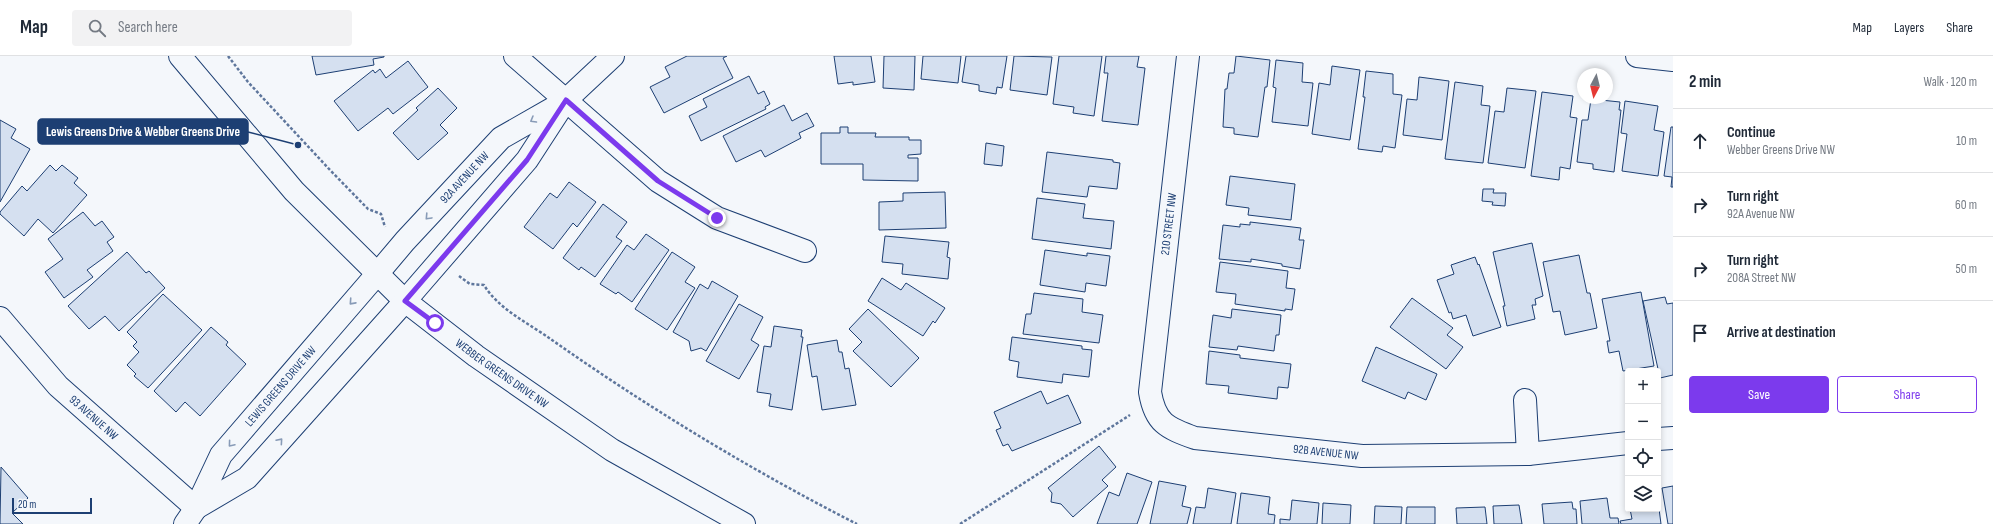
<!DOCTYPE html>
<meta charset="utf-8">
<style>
body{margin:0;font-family:"Sofia Sans Condensed",sans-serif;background:#f2f2f3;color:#1f2937}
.controls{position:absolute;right:12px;bottom:12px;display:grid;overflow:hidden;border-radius:4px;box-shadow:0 2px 6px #0003}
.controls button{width:36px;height:36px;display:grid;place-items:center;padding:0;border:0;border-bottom:1px solid #e0e1e3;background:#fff;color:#1f2937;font:20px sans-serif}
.compass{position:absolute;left:1577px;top:12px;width:36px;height:36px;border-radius:50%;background:#fff;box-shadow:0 2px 6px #0003;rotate:187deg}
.scale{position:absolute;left:12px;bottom:10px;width:80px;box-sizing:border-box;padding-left:4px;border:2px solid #1d3f73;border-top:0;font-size:11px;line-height:14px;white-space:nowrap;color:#1d3f73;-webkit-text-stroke:3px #f4f7fb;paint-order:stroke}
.stop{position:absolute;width:12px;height:12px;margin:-9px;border:3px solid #7c3aed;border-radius:50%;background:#fff}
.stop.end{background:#7c3aed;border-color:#fff;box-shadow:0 1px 4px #0008}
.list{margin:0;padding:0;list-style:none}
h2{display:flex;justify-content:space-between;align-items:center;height:52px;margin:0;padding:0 16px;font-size:17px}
h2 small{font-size:13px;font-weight:400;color:#747a83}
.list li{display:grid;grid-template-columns:26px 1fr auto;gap:12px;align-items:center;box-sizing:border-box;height:64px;padding:0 16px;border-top:1px solid #e0e1e3}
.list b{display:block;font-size:15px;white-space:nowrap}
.list p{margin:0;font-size:13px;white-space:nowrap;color:#747a83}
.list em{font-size:13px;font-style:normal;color:#747a83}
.actions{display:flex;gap:8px;padding:12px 16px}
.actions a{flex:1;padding:9px 0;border:1px solid #7c3aed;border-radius:4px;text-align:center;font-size:14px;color:#7c3aed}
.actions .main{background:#7c3aed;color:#fff}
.icon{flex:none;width:22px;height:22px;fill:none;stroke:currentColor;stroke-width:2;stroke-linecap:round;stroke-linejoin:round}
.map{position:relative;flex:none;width:1673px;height:468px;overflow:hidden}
header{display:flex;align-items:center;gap:24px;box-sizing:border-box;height:56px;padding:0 20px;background:#fff;border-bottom:1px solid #e0e1e3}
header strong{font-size:19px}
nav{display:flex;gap:22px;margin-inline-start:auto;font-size:14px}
.search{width:280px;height:36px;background:#f2f2f3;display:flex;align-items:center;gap:10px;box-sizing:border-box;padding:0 14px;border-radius:4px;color:#747a83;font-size:15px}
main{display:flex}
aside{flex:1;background:#fff}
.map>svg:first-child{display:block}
.building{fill:#d5e0f0;stroke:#1d3f73}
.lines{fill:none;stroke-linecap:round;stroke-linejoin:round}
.street-casing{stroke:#1d3f73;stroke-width:24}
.secondary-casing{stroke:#1d3f73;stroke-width:24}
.path{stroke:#5e769c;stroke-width:2.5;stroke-dasharray:3 2;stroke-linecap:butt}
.street{stroke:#f4f7fb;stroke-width:22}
.secondary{stroke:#f4f7fb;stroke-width:22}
.oneway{stroke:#889bb7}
.route{stroke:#7c3aed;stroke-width:5}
.labels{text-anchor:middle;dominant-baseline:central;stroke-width:3;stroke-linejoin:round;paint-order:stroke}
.street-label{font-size:12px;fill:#1d3f73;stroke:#f4f7fb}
.leader{fill:none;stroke:#1d3f73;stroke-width:1.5}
.callout-dot{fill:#1d3f73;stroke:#f4f7fb;stroke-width:1.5}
.callout{fill:#1d3f73;stroke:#1d3f73;stroke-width:1.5}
.callout-label{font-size:13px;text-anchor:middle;font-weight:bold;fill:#fff}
</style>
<header>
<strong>Map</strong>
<div class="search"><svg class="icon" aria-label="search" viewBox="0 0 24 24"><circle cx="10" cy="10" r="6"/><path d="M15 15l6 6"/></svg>Search here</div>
<nav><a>Map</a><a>Layers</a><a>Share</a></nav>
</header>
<main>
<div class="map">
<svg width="1673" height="468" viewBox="0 0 1673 468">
<rect width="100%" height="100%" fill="#f4f7fb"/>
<!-- building -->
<g class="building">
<path d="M312 0H384V1L373 3 374 9 316 19Z"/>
<path d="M687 0H727L723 2 733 22 664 57 650 31 670 21 665 11Z"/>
<path d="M834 0H871L875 26 853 29V26L838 28Z"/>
<path d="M884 0H915L914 34 883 32Z"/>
<path d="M923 0H961L958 27 921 23Z"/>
<path d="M966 0H1007L1002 32 997 31 996 38 979 35V29L962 26Z"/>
<path d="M1014 0 1052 1 1047 39 1010 34Z"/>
<path d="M1059 0H1102L1094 60 1073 57 1074 51 1053 48Z"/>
<path d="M1106 0H1139L1137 11 1145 12 1138 69 1102 65 1108 17H1104Z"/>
<path d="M1236 0 1270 4 1267 31H1265L1258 81 1234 78V72L1223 71 1225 33H1227L1229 17H1234Z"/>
<path d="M1276 4 1303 7 1302 26 1313 27 1308 70 1272 66 1276 32 1273 31Z"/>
<path d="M408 5 428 31 393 58 388 52 358 75 334 45 373 14 375 17 380 13 386 22Z"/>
<path d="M1332 10 1360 14 1350 84 1312 78 1319 27 1330 29Z"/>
<path d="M1366 15 1393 18V38L1402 39 1395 92 1383 90 1382 96 1358 93 1365 41H1363Z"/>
<path d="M749 20 758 38 764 35 770 48 765 51 766 53 701 85 689 60 707 51 703 43Z"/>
<path d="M1419 21 1449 25 1442 84 1403 79 1407 43 1417 44Z"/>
<path d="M1455 26 1483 30 1481 49 1490 50 1483 107 1445 103Z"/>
<path d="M438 32 457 52 440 69 448 77 418 104 393 77 418 54 416 52Z"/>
<path d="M1507 32 1536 35 1525 112 1488 107 1495 55 1504 56Z"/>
<path d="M1542 36 1573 40 1570 61 1577 62 1570 113 1560 111 1559 124 1531 120Z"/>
<path d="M1591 43 1620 46 1619 54H1621L1614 116 1593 113V108L1577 106 1582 64H1588Z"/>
<path d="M1625 45 1658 50 1654 74 1664 76 1658 120 1622 115 1627 78 1621 77Z"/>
<path d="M784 49 792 65 807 57 814 70 799 77 801 82 765 101 761 94 736 106 723 80Z"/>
<path d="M0 64 16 73 11 82 30 93 0 146Z"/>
<path d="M840 71H848V77H876L875 81H909V84H921V98L908 99V102H918V125L863 124V108H821V77H840Z"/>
<path d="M1671 71H1673V131H1671L1672 121 1664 120Z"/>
<path d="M986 87 1004 90 1002 110 984 108Z"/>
<path d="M1047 96 1113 104V106L1120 107 1117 133 1089 130 1087 141 1042 136Z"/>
<path d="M50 109 56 115 62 109 78 122 74 127 87 139 53 177 38 163 24 180 0 158V156L22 130 27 135Z"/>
<path d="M1230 120 1295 128 1291 164 1248 159 1249 152 1226 149Z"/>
<path d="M569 126 596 146 577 171 573 167 553 193 524 171 550 137 557 142Z"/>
<path d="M1483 133H1494L1493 137H1506L1505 150 1492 149 1493 146 1482 145Z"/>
<path d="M945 136 946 172 879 174V146L903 145V137Z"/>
<path d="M1037 142 1085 148 1083 162 1114 165 1111 193 1032 183Z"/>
<path d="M603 148 627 166 616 181 622 185 595 221 581 211 579 214 563 202Z"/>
<path d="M83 156 95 170 102 165 114 181 107 186 113 195 87 214 93 221 64 242 45 216 63 203 48 183Z"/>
<path d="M1250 166 1301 172 1299 184H1304L1300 213 1282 210V208L1251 203V206L1219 203 1223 169 1240 171V168L1250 169Z"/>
<path d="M646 178 669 194 632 246 618 236 616 238 600 228 627 189 634 194Z"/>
<path d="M885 180 949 186 947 201 950 202 948 223 902 218 903 208 882 206Z"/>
<path d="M1532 187 1543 240 1535 243 1536 249H1532L1535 263 1507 270 1503 250H1505L1493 196Z"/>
<path d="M1045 194 1087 200V197L1110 200 1106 230 1086 227 1085 236 1040 229Z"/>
<path d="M127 196 146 217 149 215 165 232 119 275 105 260 89 273 68 250Z"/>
<path d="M672 196 695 211 685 226 695 232 667 274 635 253Z"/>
<path d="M1579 199 1587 237H1590L1597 272 1565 279 1560 255 1553 256 1543 206Z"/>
<path d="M1475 201 1478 209 1479 208 1501 271 1473 280 1466 259 1453 263 1451 256 1449 257 1437 224 1454 218 1451 209Z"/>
<path d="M1220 206 1288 215 1286 232 1295 233 1292 254 1285 253V255L1235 248 1236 238 1216 236Z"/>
<path d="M882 222 901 234 906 227 945 252 935 267 933 265 923 280 868 245Z"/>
<path d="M712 225 738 240 706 295 701 292 691 295 689 285 673 276 700 228 708 233Z"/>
<path d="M1641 236 1654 310 1623 315 1619 295 1609 297 1607 285H1610L1602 243Z"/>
<path d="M1034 237 1083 243 1082 256 1103 259 1099 287 1023 278 1026 258H1031Z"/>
<path d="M163 238 202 274 148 332 134 320 136 318 127 309 139 296 133 290 137 286 127 276Z"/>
<path d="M1665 241 1667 248 1673 247V319L1660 322 1643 245Z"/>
<path d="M1412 242 1453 272 1447 279 1463 291 1446 313 1390 271Z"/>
<path d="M739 248 763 261 751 284 759 289 739 323 706 305Z"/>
<path d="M868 253 919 302 891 331 853 295 862 286 849 273Z"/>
<path d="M1232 253 1281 259 1279 279H1276L1274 295 1238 290 1237 294 1209 291 1213 259 1231 262Z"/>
<path d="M774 270 802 274 801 281H803L792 354 769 350 771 338 757 336 764 290 771 291Z"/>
<path d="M211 271 228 286 226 289 246 308 200 360 185 346 176 356 154 335Z"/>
<path d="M1012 281 1082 290V293L1092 294 1089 321 1063 318 1062 327 1017 321 1019 306 1009 304Z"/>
<path d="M837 284 839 296H842L845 313 849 312 856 349 822 354 817 320 812 321 807 289Z"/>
<path d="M1376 291 1437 318 1426 344 1408 336 1405 343 1362 325Z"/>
<path d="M1209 295 1240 299V302L1291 308 1288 332 1278 331 1277 343 1228 337 1229 330 1206 328Z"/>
<path d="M1041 335 1047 348 1068 339 1081 367 1012 395 1008 388 1003 390 996 374 1001 372 994 356Z"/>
<path d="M1099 390 1116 411 1102 424 1108 430 1073 461 1061 448 1051 446 1052 437 1048 432Z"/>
<path d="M1 411 28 442 12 457 23 468H0Z"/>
<path d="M1127 417 1152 426 1137 468H1097L1109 436 1119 440Z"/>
<path d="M1159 425 1186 430 1182 450 1191 452 1187 468H1150Z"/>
<path d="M1673 430V468H1668L1662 432Z"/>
<path d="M1208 432 1236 437 1231 468H1193L1196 451 1205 452Z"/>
<path d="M1241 437 1270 441 1268 458 1275 459 1274 468H1237Z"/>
<path d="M1607 442 1610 462H1618L1619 468H1582L1580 445Z"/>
<path d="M1292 444 1319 447 1317 468H1280V463L1290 464Z"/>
<path d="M1658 445 1661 468H1621L1620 465 1632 463 1630 453H1658Z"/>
<path d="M1572 446 1573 453H1576L1577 468H1544L1542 448Z"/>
<path d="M1323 447 1351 449 1350 468H1322Z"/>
<path d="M1519 449 1522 468H1494L1493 450Z"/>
<path d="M1375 450 1402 451 1401 468H1374Z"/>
<path d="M1407 451H1435V468H1406Z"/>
<path d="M1485 451 1487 468H1457L1456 452Z"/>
</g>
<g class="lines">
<!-- street casing -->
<g class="street-casing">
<g id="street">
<path d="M515 0 658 125 717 162 805 195"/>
<path id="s1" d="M1188 0 1150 336C1155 367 1167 372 1195 382L1362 400 1528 398 1628 387"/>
<path d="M1637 0 1673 4"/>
<path id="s2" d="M378 217 405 185 501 82 564 46"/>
<path d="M405 245 527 104 566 44 613 0"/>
<path id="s3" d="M0 262 58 330 196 452"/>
<path d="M1525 344 1528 398"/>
<path d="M1658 383 1673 382"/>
</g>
</g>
<!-- secondary casing -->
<g class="secondary-casing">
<g id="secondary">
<path id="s4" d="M180 0 294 135 405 245 476 300 612 394 744 468"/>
<path d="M196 452 247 422 405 245"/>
<path id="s5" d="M185 468 196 452 221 399 378 217"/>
</g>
</g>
<!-- path -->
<g class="path">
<path d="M228 0 248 26 330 114 368 153 381 158 385 171"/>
<path d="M459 220 470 228 484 229C498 253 530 268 552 284 649 352 751 414 857 468"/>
<path d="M960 468 1130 359"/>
</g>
<!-- street -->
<use href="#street" class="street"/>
<!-- secondary -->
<use href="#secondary" class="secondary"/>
</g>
<!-- one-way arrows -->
<defs><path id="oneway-chevron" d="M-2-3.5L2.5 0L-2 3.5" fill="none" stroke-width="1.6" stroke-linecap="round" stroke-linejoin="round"/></defs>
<g class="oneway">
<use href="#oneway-chevron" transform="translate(533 64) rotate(150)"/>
<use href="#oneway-chevron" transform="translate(428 161) rotate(133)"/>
<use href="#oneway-chevron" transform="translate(352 246) rotate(132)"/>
<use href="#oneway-chevron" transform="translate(280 385) rotate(-49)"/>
<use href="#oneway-chevron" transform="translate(231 388) rotate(130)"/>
</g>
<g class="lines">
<!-- route -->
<path class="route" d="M435 267 405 245 527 104 566 44 658 125 717 162"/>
</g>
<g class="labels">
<!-- street labels -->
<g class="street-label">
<text stroke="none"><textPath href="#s2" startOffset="129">92A AVENUE NW</textPath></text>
<text transform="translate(1169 168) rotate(-83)">210 STREET NW</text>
<text stroke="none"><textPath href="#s4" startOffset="454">WEBBER GREENS DRIVE NW</textPath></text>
<text stroke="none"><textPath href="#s5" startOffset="169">LEWIS GREENS DRIVE NW</textPath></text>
<text stroke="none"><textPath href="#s3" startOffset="137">93 AVENUE NW</textPath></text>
<text stroke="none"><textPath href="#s1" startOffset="539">92B AVENUE NW</textPath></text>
</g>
</g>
<!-- callouts -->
<path class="leader" d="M298 89L248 76"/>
<circle class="callout-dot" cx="298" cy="89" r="4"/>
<rect class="callout" x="38" y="63" width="210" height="25" rx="4"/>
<g class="callout-label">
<text x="143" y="80">Lewis Greens Drive &amp; Webber Greens Drive</text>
</g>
</svg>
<div class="controls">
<button>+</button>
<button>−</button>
<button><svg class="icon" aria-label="locate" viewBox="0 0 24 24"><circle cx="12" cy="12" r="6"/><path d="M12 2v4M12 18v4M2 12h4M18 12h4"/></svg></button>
<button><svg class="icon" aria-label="layers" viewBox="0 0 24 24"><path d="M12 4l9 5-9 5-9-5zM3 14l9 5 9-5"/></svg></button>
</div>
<svg class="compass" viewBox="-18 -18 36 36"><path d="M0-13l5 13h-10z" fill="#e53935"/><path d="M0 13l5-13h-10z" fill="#747a83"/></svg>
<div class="scale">20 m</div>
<div class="stop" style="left:435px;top:267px"></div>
<div class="stop end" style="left:717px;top:162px"></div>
</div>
<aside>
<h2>2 min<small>Walk · 120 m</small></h2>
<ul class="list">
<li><svg class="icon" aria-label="ahead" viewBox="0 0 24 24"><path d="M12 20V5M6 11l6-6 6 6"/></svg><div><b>Continue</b><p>Webber Greens Drive NW</p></div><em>10 m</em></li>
<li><svg class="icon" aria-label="right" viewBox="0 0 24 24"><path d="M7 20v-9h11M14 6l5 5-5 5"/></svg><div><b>Turn right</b><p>92A Avenue NW</p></div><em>60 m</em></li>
<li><svg class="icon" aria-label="right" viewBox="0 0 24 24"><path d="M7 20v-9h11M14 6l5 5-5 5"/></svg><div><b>Turn right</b><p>208A Street NW</p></div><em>50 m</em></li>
<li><svg class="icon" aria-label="arrive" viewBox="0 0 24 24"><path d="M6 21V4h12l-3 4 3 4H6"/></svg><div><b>Arrive at destination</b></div></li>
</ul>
<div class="actions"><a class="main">Save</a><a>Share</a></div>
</aside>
</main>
